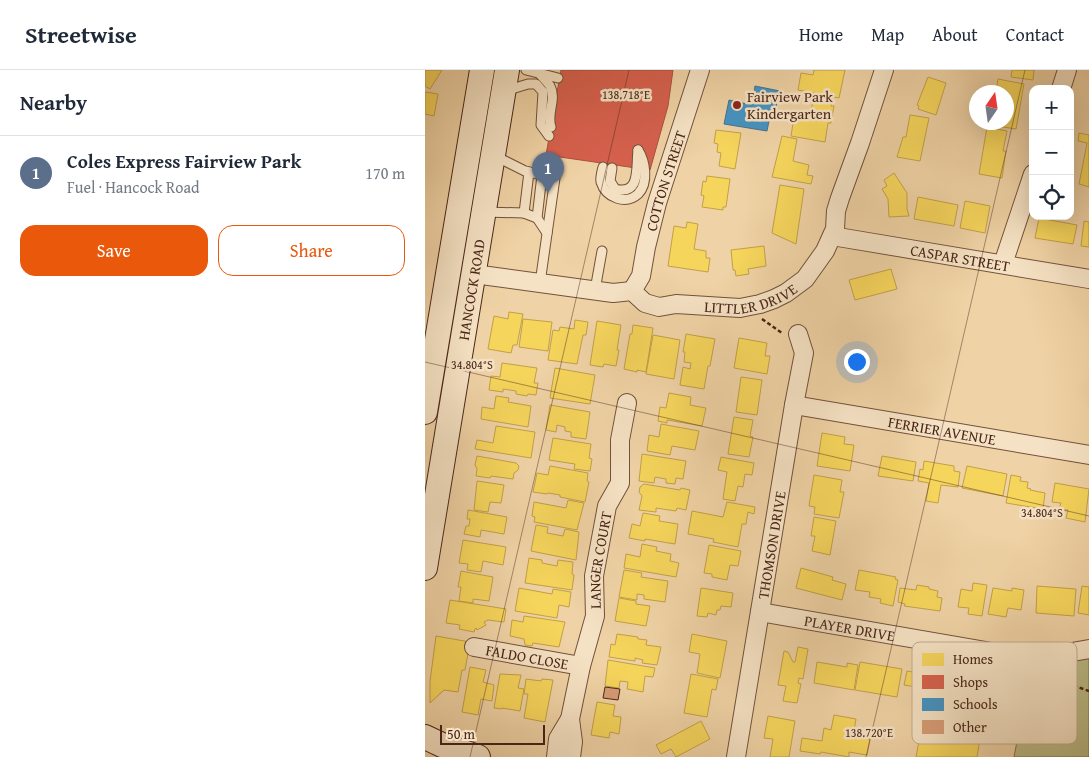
<!DOCTYPE html>
<meta charset="utf-8">
<style>
body{margin:0;font-family:"Gentium Book Plus",serif;background:#f2f2f3;color:#1f2937}
.controls{position:absolute;right:15px;top:15px;display:grid;overflow:hidden;border-radius:10px;box-shadow:0 5px 20px #0002}
.controls button{width:45px;height:45px;display:grid;place-items:center;padding:0;border:0;border-bottom:1px solid #e0e1e3;background:#fff;color:#1f2937;font:25px sans-serif}
.compass{position:absolute;left:544px;top:15px;width:45px;height:45px;border-radius:50%;background:#fff;box-shadow:0 5px 20px #0002;rotate:13deg}
.scale{position:absolute;left:15px;bottom:12px;width:105px;box-sizing:border-box;padding-left:5px;border:2px solid #4a2618;border-top:0;font-size:14px;line-height:18px;white-space:nowrap;color:#4a2618;-webkit-text-stroke:4px #f5e2c4;paint-order:stroke}
.you{position:absolute;left:431px;top:291px;width:18px;height:18px;margin:-12px;border:4px solid #fff;border-radius:50%;background:#1a73e8;box-shadow:0 0 0 8px #1a73e833}
.badge{display:grid;place-items:center;width:32px;height:32px;border-radius:50%;background:#ea580c;color:#fff;font-size:16px;font-weight:700}
.pin{position:absolute;translate:-50% -41px;filter:drop-shadow(0 1px 2px #0008)}
.pin::after{content:'';position:absolute;top:26px;width:18px;height:15px;background:inherit;clip-path:polygon(0 0,100% 0,50% 100%)}
.list{margin:0;padding:0;list-style:none}
h2{display:flex;justify-content:space-between;align-items:center;height:65px;margin:0;padding:0 20px;font-size:21px}
h2 small{font-size:16px;font-weight:400;color:#747a83}
.list li{display:grid;grid-template-columns:32px 1fr auto;gap:15px;align-items:center;box-sizing:border-box;height:75px;padding:0 20px;border-top:1px solid #e0e1e3}
.list b{display:block;font-size:19px;white-space:nowrap}
.list p{margin:0;font-size:16px;white-space:nowrap;color:#747a83}
.list em{font-size:16px;font-style:normal;color:#747a83}
.actions{display:flex;gap:10px;padding:15px 20px}
.actions a{flex:1;padding:11px 0;border:1px solid #ea580c;border-radius:15px;text-align:center;font-size:18px;color:#ea580c}
.actions .main{background:#ea580c;color:#fff}
.icon{flex:none;width:28px;height:28px;fill:none;stroke:currentColor;stroke-width:2;stroke-linecap:round;stroke-linejoin:round}
.map{position:relative;flex:none;width:664px;height:687px;overflow:hidden}
header{display:flex;align-items:center;gap:30px;box-sizing:border-box;height:70px;padding:0 25px;background:#fff;border-bottom:1px solid #e0e1e3}
header strong{font-size:24px}
nav{display:flex;gap:28px;margin-inline-start:auto;font-size:18px}
main{display:flex}
aside{flex:1;background:#fff}
.map>svg:first-child{display:block}
.green{fill:#babb86;stroke:#82704f}
.homes{fill:#f6d55c;stroke:#c2a048}
.shops{fill:#d6604d;stroke:#ac4f3d}
.schools{fill:#4393c3;stroke:#457290}
.building{fill:#d69c76;stroke:#4a2618}
.lines{fill:none;stroke-linecap:round;stroke-linejoin:round}
.lane-casing{stroke:#73513b;stroke-width:11}
.street-casing{stroke:#73513b;stroke-width:20}
.secondary-casing{stroke:#4a2618;stroke-width:26}
.path{stroke:#4a2618;stroke-width:2.5;stroke-dasharray:4 2.5;stroke-linecap:butt}
.lane{stroke:#f5e2c4;stroke-width:9}
.street{stroke:#f5e2c4;stroke-width:18}
.secondary{stroke:#f5e2c4;stroke-width:24}
.ticks{fill:none;stroke:#4a2618;stroke-width:1;stroke-opacity:0.45}
.poi-dot{fill:#8f2418;stroke:#f5e2c4;stroke-width:2}
.labels{text-anchor:middle;dominant-baseline:central;stroke-width:5;stroke-linejoin:round;paint-order:stroke}
.poi-label{font-size:15px;fill:#4a2618;stroke:#f5e2c4;text-anchor:start}
.street-label{font-size:15px;fill:#4a2618;stroke:#f5e2c4}
.key{fill:#f5e2c4;stroke:#c2aa90;stroke-width:1}
.key-label{font-size:14px;fill:#4a2618}
.ticks-label{font-size:12px;text-anchor:middle;fill:#4a2618;stroke:#f5e2c4;stroke-width:5;stroke-linejoin:round;paint-order:stroke}
</style>
<header>
<strong>Streetwise</strong>
<nav><a>Home</a><a>Map</a><a>About</a><a>Contact</a></nav>
</header>
<main>
<aside>
<h2>Nearby<small></small></h2>
<ul class="list">
<li><span class="badge" style="background:#5c6f8a">1</span><div><b>Coles Express Fairview Park</b><p>Fuel · Hancock Road</p></div><em>170 m</em></li>
</ul>
<div class="actions"><a class="main">Save</a><a>Share</a></div>
</aside>
<div class="map">
<svg width="664" height="687" viewBox="0 0 664 687">
<rect width="100%" height="100%" fill="#efd2a5"/>
<filter id="stains"><feTurbulence type="fractalNoise" baseFrequency=".004" numOctaves="4"/><feColorMatrix values="0 0 0 0 .2 0 0 0 0 .09 0 0 0 0 .02 0 0 0 .5 -.17"/></filter>
<radialGradient id="worn" r=".72"><stop offset=".6" stop-color="#630" stop-opacity="0"/><stop offset="1" stop-color="#630" stop-opacity=".3"/></radialGradient>
<!-- green -->
<path class="green" d="M664 585V687H589L607 593Z"/>
<!-- homes -->
<g class="homes">
<path d="M0 0H17L5 19 0 16Z"/>
<path d="M389 0H420L414 28 373 20 376 3 388 5Z"/>
<path d="M587 0H609L608 10 586 7Z"/>
<path d="M503 7 521 13 511 45 493 39 494 36 492 35Z"/>
<path d="M573 9 599 14 591 59 565 55 566 52H582V22H571Z"/>
<path d="M0 22 13 24 9 46 0 44Z"/>
<path d="M388 29 407 32 406 36H409L406 53H403L400 72 366 66 370 41 386 44Z"/>
<path d="M485 45 504 48 495 91 472 87 478 67H481Z"/>
<path d="M562 57 582 61 578 81H581L577 108 554 104Z"/>
<path d="M291 60 316 63 310 99 294 96 296 83 292 82 293 74 289 73Z"/>
<path d="M654 63 664 65V117L654 114 662 73 653 71Z"/>
<path d="M357 66 372 69 368 91 384 95 382 105 388 106 386 114 347 107Z"/>
<path d="M469 103 482 123V139L484 146 464 147 463 129 457 119 462 116 459 110Z"/>
<path d="M282 106 305 109 301 137H298V140L277 137 279 126 276 125 278 111 281 112Z"/>
<path d="M355 115 379 119 371 174 347 163Z"/>
<path d="M493 127 533 135 529 156 489 149Z"/>
<path d="M540 131 565 136 560 163 535 158Z"/>
<path d="M614 148 652 155 648 174 610 168Z"/>
<path d="M659 151 664 152V177L656 176Z"/>
<path d="M262 152 273 154 269 179 281 181V188H285L283 202 243 196 249 156 261 158Z"/>
<path d="M339 176 341 196 323 199 324 204 311 206 310 200H308L306 180Z"/>
<path d="M466 199 472 219 430 230 424 210Z"/>
<path d="M84 242 98 244 92 275H88L86 283 63 279 69 246 83 249Z"/>
<path d="M98 249 127 252 123 281 94 277Z"/>
<path d="M150 250 163 252 161 265H158L152 294 123 290 128 260 134 261 135 257 149 259Z"/>
<path d="M172 251 196 255 192 280H194L191 296 179 294 178 297 165 295Z"/>
<path d="M208 255 228 258 221 302 212 300V302L199 299 205 264H207Z"/>
<path d="M261 264 290 269 285 296H283L279 319 255 315 258 297 265 299 266 293 259 292 260 282H258Z"/>
<path d="M228 265 255 270 249 309 221 304Z"/>
<path d="M314 268 342 273 340 286H345L342 304 309 298Z"/>
<path d="M77 293 112 298 109 313H113L111 325 103 324 102 326 91 324V321L78 319V322L64 320 66 306 75 307Z"/>
<path d="M130 298 170 305 165 334 125 328Z"/>
<path d="M316 307 337 310 332 345 311 342Z"/>
<path d="M244 323 266 327 265 335 281 338 277 356 242 350V353L233 351 235 337 241 338Z"/>
<path d="M71 326 84 328 83 332 106 336 103 357 56 349 57 337 69 339Z"/>
<path d="M125 335 165 342 161 369 146 367V362L140 361V357L132 355 131 362 121 360Z"/>
<path d="M309 347 328 350 325 366 328 367 324 387 303 384Z"/>
<path d="M236 354 274 361 270 380 247 376 245 385 222 381 224 365 234 367Z"/>
<path d="M71 356 110 362 106 388 50 379 52 370 68 373Z"/>
<path d="M397 363 420 367 419 374 429 375 425 401 392 396Z"/>
<path d="M128 368 166 374 164 388 167 389 165 401 149 399 150 394 124 390Z"/>
<path d="M217 384 261 391 258 409 251 408 250 414 241 413V409L230 407 229 413 214 411Z"/>
<path d="M52 386 91 393 94 396 93 400 89 403 88 409 66 406 65 408 51 406 52 399 50 395Z"/>
<path d="M457 386 491 392 488 411 453 406Z"/>
<path d="M296 387 329 393 327 405 320 404 318 417 313 416 310 431 298 429 302 402 293 400Z"/>
<path d="M499 391 529 396V401L535 402 533 417 516 415 513 433 501 431 504 413 493 411 495 399 498 400Z"/>
<path d="M125 396 163 403 162 411 164 412 160 432 135 427V425L123 423 122 424 108 422 112 403 123 405Z"/>
<path d="M542 396 582 404 578 426 537 418Z"/>
<path d="M389 405 417 410 415 422H419L414 448 389 444 390 437 384 436Z"/>
<path d="M586 405 596 407 595 411 603 412 602 418 606 419 605 420 620 423 618 439 581 433Z"/>
<path d="M52 411 79 415 76 433 65 432 63 442 49 440Z"/>
<path d="M630 413 664 419 660 452 641 448 643 440 634 439 636 433 627 432Z"/>
<path d="M219 414 255 420 256 418 265 420 261 440 252 438 251 441 231 438V442L214 440 217 426 214 422 215 417Z"/>
<path d="M143 430 159 433 152 460 109 452 110 447 107 446 109 432 141 438Z"/>
<path d="M302 432 330 437 329 444 323 442 321 454H317L313 477 288 472 289 469 263 464 267 441 298 447Z"/>
<path d="M43 440 82 447 79 464 56 460 55 467 39 464 41 456H44L45 449H42Z"/>
<path d="M218 443 235 446 234 451 253 454 250 474 220 469V471L204 468 207 454 215 456Z"/>
<path d="M389 447 411 451 405 485 387 481 390 466H386Z"/>
<path d="M111 455 123 457 122 463 138 466 140 459 154 462 151 490 106 481Z"/>
<path d="M38 470 81 477 78 495 58 491 56 502 42 500 43 494 34 493Z"/>
<path d="M217 474 232 477 231 481 246 484 245 491 254 493 251 507 199 498 201 484 215 487Z"/>
<path d="M284 475 316 481 313 496 305 495 302 510 287 507V504L279 503Z"/>
<path d="M104 488 117 490V493L132 496 133 490 148 492 147 504 149 505 147 520 100 513Z"/>
<path d="M376 498 408 507 407 510 421 514 417 530 371 518Z"/>
<path d="M199 500 217 503 216 507 243 511 240 532 219 529V525L212 524V530L194 527Z"/>
<path d="M434 500 471 507 470 509 473 510 468 536 455 533 456 529 444 527 445 522 430 520Z"/>
<path d="M36 501 68 507 64 531 48 529V533L34 531 36 517H33Z"/>
<path d="M548 513 562 515 557 546 543 544 544 538 533 537 536 519 547 521Z"/>
<path d="M492 515 504 517V519L513 521 512 527 517 528 515 541 479 536 480 534 473 532 475 518 491 520Z"/>
<path d="M612 516 651 519 649 546 611 543Z"/>
<path d="M657 516 664 517V545L653 543Z"/>
<path d="M94 518 127 524 128 519 146 522 144 537 134 535 132 548 90 541Z"/>
<path d="M276 518 308 523 306 537 296 536 295 540H292L291 545 283 543 282 547 272 546Z"/>
<path d="M568 518 587 521V518L599 520 596 540 583 538 581 547 563 544Z"/>
<path d="M194 528 211 531V534L225 536 221 556 190 551Z"/>
<path d="M25 530 81 539 79 552 63 550 59 552 61 555 52 560 51 558 50 559 49 562 34 559 35 555 21 553Z"/>
<path d="M99 546 140 552 134 577 108 573 107 576 100 575 99 569 85 566 87 550 98 552Z"/>
<path d="M192 564 213 567V569L222 570 221 575 236 577 232 595 217 593 218 590 210 588V591L184 587 186 574 190 575Z"/>
<path d="M267 564 302 571 295 608 272 603 275 584 264 582Z"/>
<path d="M11 566 45 572 40 600H37L33 622 19 620 5 633V611Z"/>
<path d="M373 577 383 579 378 609 374 608 373 613 376 614 372 633 358 631 361 616 353 615 359 581 363 582 368 592H370Z"/>
<path d="M183 590 230 598 228 607 220 606 218 622 202 619 203 612 195 611 194 618 180 616Z"/>
<path d="M392 592 422 597V593L433 595 429 620 389 613Z"/>
<path d="M435 592 477 599 472 627 430 620Z"/>
<path d="M45 597 61 600 58 612 69 615 67 631 56 629 53 645 37 642Z"/>
<path d="M482 601 511 606V607L517 608 518 605 523 606 518 635 507 633 509 620 479 615Z"/>
<path d="M75 604 96 605 93 618 99 619 95 641 77 638V639L69 638Z"/>
<path d="M266 604 293 609 291 620 287 619 282 647 259 643Z"/>
<path d="M101 609 116 611 117 609 128 610 120 652 99 648 103 624H99Z"/>
<path d="M172 632 190 635 188 646 196 647 194 664 185 662 184 668 166 665Z"/>
<path d="M409 645 431 649 428 666 445 669 442 685 424 682V687L396 682 395 684 375 681 377 668 397 671 399 658 406 660Z"/>
<path d="M343 646 370 651 364 687H345L348 669 339 668Z"/>
<path d="M276 651 285 669 251 687 246 679 236 684 231 675Z"/>
<path d="M526 663 555 669 552 687H491L495 666 524 671Z"/>
</g>
<!-- shops -->
<path class="shops" d="M136 0H248L243 36 225 100 121 85Z"/>
<!-- schools -->
<path class="schools" d="M330 16 355 21 350 41H346L342 61 299 54 304 30 327 35Z"/>
<!-- building -->
<path class="building" d="M180 617 195 619 193 630 178 628Z"/>
<g class="lines">
<!-- lane casing -->
<g class="lane-casing">
<g id="lane">
<path d="M101 0 133 8"/>
<path d="M115 4C118 8 123 12 125 16 132 30 121 43 126 57"/>
<path d="M80 21 103 14H111L118 22 116 55 124 66"/>
<path d="M70 86 100 101 130 108 115 213"/>
<path d="M178 97C177 101 175 108 176 112 181 128 201 135 213 124 224 113 220 91 213 80"/>
<path d="M187 98 185 111 190 119C216 126 211 97 213 80"/>
<path d="M117 105 112 148 122 163"/>
<path d="M60 142 99 143 112 148"/>
<path d="M99 143 104 102"/>
<path d="M170 220 177 181"/>
</g>
</g>
<!-- street casing -->
<g class="street-casing">
<g id="street">
<path d="M636 19 642 0"/>
<path id="s1" d="M407 166 664 209"/>
<path d="M578 194 608 104"/>
<path id="s2" d="M49 204 188 223 207 221 220 233 234 237 251 234 315 238 335 234 349 229 361 223 380 209 400 181 410 159 411 141 415 128 435 73 459 0"/>
<path id="s3" d="M207 221 216 206 221 177 232 133 275 0"/>
<path id="s4" d="M369 335 664 385"/>
<path id="s5" d="M335 542 607 589 664 579"/>
<path id="s6" d="M49 577 156 596"/>
<path d="M145 649 148 672 146 687"/>
<path id="s7" d="M131 687 133 669 145 649 156 596 170 546 169 506 182 436 195 413V370L202 333"/>
<path id="s8" d="M311 687 369 335 379 283 373 264"/>
</g>
</g>
<!-- secondary casing -->
<g class="secondary-casing">
<g id="secondary">
<path d="M0 342 57 0"/>
<path id="s9" d="M0 498 82 0"/>
<path d="M0 667 17 675 53 687"/>
</g>
</g>
<!-- path -->
<g class="path">
<path d="M337 249 357 263"/>
<path d="M619 602 633 610 664 621"/>
</g>
<!-- lane -->
<use href="#lane" class="lane"/>
<!-- street -->
<use href="#street" class="street"/>
<!-- secondary -->
<use href="#secondary" class="secondary"/>
</g>
<!-- ticks -->
<path class="ticks" d="M0 292 664 446M45 687 204 0M441 687 600 0"/>
<!-- markers -->
<circle class="poi-dot" cx="312" cy="35" r="5"/>
<g class="labels">
<!-- poi labels -->
<g class="poi-label">
<text x="322" y="26">Fairview Park<tspan x="322" dy="17">Kindergarten</tspan></text>
</g>
<!-- street labels -->
<g class="street-label">
<text stroke="none"><textPath href="#s3" startOffset="116">COTTON STREET</textPath></text>
<text stroke="none"><textPath href="#s1" startOffset="130">CASPAR STREET</textPath></text>
<text stroke="none"><textPath href="#s9" startOffset="282">HANCOCK ROAD</textPath></text>
<text stroke="none"><textPath href="#s2" startOffset="285">LITTLER DRIVE</textPath></text>
<text stroke="none"><textPath href="#s4" startOffset="150">FERRIER AVENUE</textPath></text>
<text stroke="none"><textPath href="#s8" startOffset="215">THOMSON DRIVE</textPath></text>
<text stroke="none"><textPath href="#s7" startOffset="204">LANGER COURT</textPath></text>
<text stroke="none"><textPath href="#s5" startOffset="91">PLAYER DRIVE</textPath></text>
<text stroke="none"><textPath href="#s6" startOffset="54">FALDO CLOSE</textPath></text>
</g>
</g>
<!-- legend -->
<rect x="487" y="572" width="165" height="102" rx="8" class="key"/>
<rect x="497" y="583" width="22" height="13" fill="#f6d55c"/>
<rect x="497" y="605" width="22" height="14" fill="#d6604d"/>
<rect x="497" y="628" width="22" height="13" fill="#4393c3"/>
<rect x="497" y="650" width="22" height="14" fill="#d69c76"/>
<g class="key-label">
<text x="528" y="594">Homes</text>
<text x="528" y="617">Shops</text>
<text x="528" y="639">Schools</text>
<text x="528" y="662">Other</text>
</g>
<g class="ticks-label">
<text x="201" y="29">138.718°E</text>
<text x="47" y="299">34.804°S</text>
<text x="617" y="447">34.804°S</text>
<text x="444" y="667">138.720°E</text>
</g>
<rect width="100%" height="100%" filter="url(#stains)"/>
<rect width="100%" height="100%" fill="url(#worn)"/>
</svg>
<div class="controls">
<button>+</button>
<button>−</button>
<button><svg class="icon" aria-label="locate" viewBox="0 0 24 24"><circle cx="12" cy="12" r="6"/><path d="M12 2v4M12 18v4M2 12h4M18 12h4"/></svg></button>
</div>
<svg class="compass" viewBox="-18 -18 36 36"><path d="M0-13l5 13h-10z" fill="#e53935"/><path d="M0 13l5-13h-10z" fill="#747a83"/></svg>
<div class="scale">50 m</div>
<div class="you"></div>
<div class="pin badge" style="left:123px;top:123px;background:#5c6f8a">1</div>
</div>
</main>
